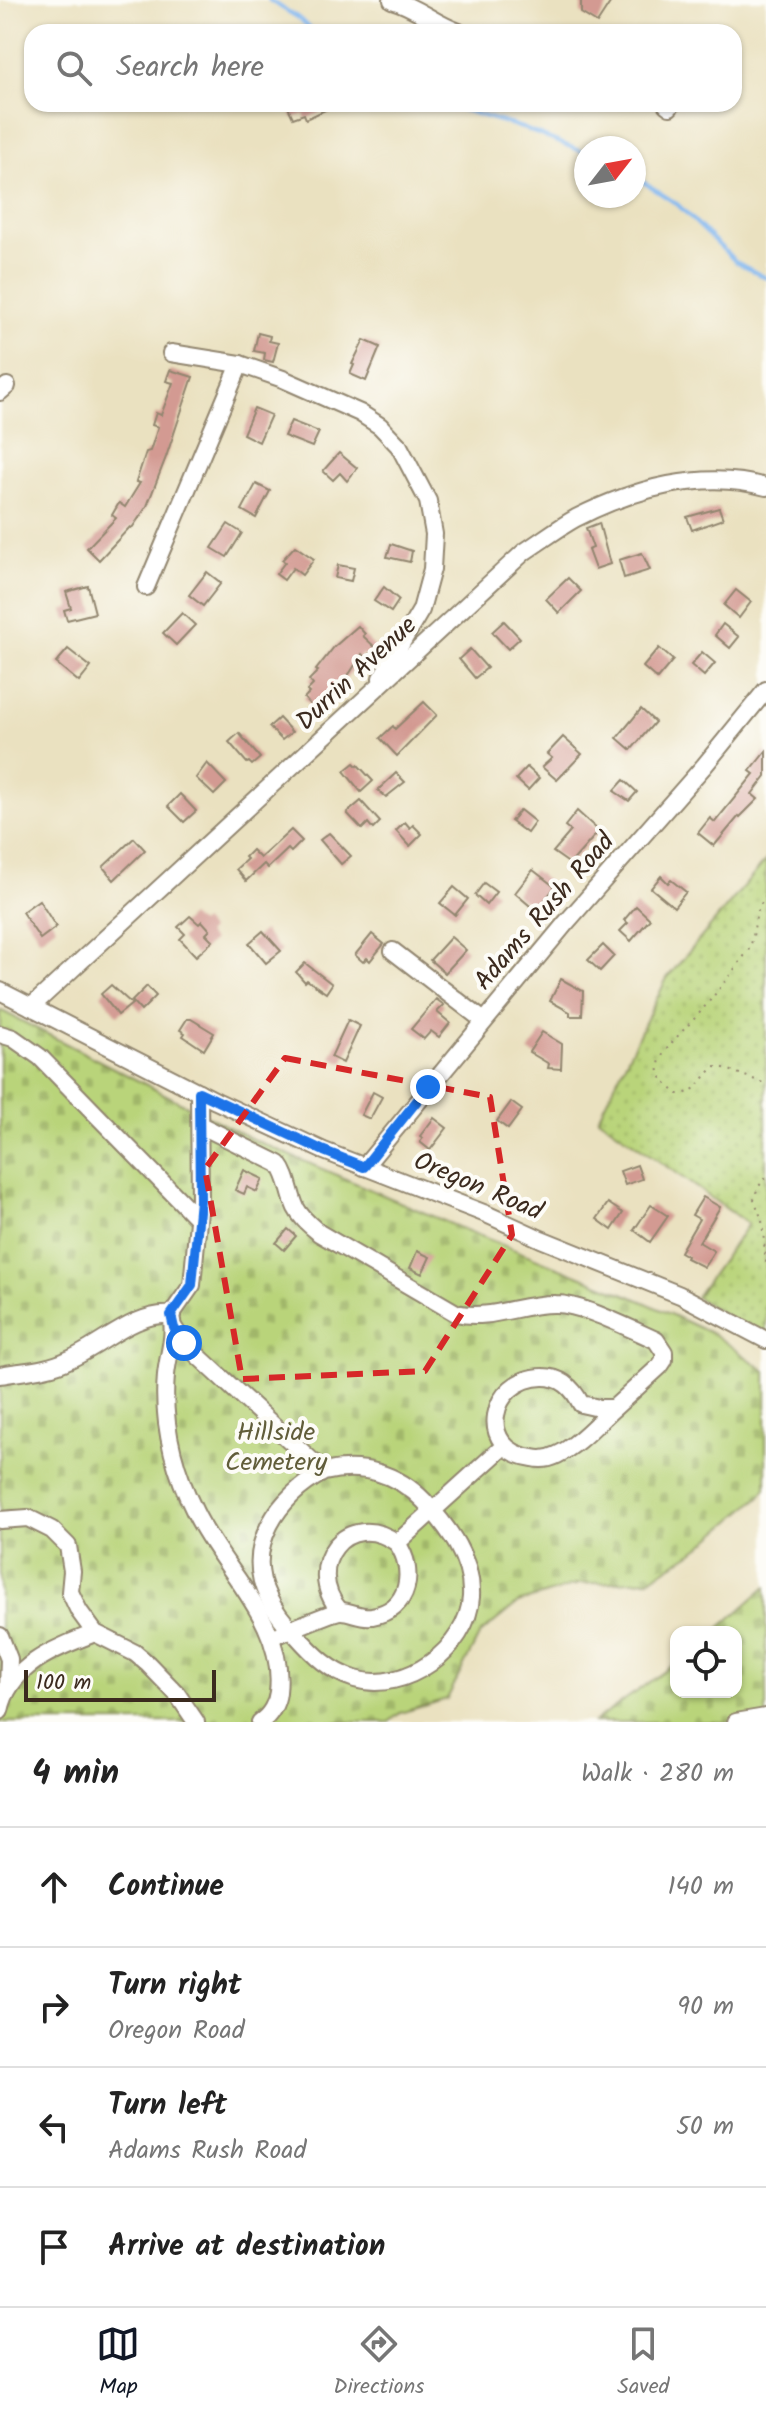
<!DOCTYPE html>
<meta charset="utf-8">
<style>
body{margin:0;font-family:Kalam,sans-serif;background:#f2f2f2;color:#222}
.controls{position:absolute;right:24px;bottom:24px;display:grid;overflow:hidden;border-radius:16px;box-shadow:0 2px 6px #0004}
.controls button{width:72px;height:72px;display:grid;place-items:center;padding:0;border:0;border-bottom:2px solid #e0e0e0;background:#fff;color:#222;font:40px sans-serif}
.compass{position:absolute;left:574px;top:136px;width:72px;height:72px;border-radius:50%;background:#fff;box-shadow:0 2px 6px #0004;rotate:59deg}
.scale{position:absolute;left:24px;bottom:20px;width:192px;box-sizing:border-box;padding-left:8px;border:4px solid #3b2a1e;border-top:0;font-size:22px;line-height:28px;white-space:nowrap;color:#3b2a1e;-webkit-text-stroke:6px #fdfcf7;paint-order:stroke}
.stop{position:absolute;width:24px;height:24px;margin:-18px;border:6px solid #1a73e8;border-radius:50%;background:#fff}
.stop.end{background:#1a73e8;border-color:#fff;box-shadow:0 2px 8px #0008}
.list{margin:0;padding:0;list-style:none}
h2{display:flex;justify-content:space-between;align-items:center;height:104px;margin:0;padding:0 32px;font-size:34px}
h2 small{font-size:26px;font-weight:400;color:#767676}
.list li{display:grid;grid-template-columns:52px 1fr auto;gap:24px;align-items:center;box-sizing:border-box;height:120px;padding:0 32px;border-top:2px solid #e0e0e0}
.list b{display:block;font-size:30px;white-space:nowrap}
.list p{margin:0;font-size:26px;white-space:nowrap;color:#767676}
.list em{font-size:26px;font-style:normal;color:#767676}
.icon{flex:none;width:44px;height:44px;fill:none;stroke:currentColor;stroke-width:2;stroke-linecap:round;stroke-linejoin:round}
.map{position:relative;flex:none;width:766px;height:1722px;overflow:hidden}
.search{position:absolute;background:#fff;box-shadow:0 2px 6px #0004;left:24px;right:24px;top:24px;height:88px;display:flex;align-items:center;gap:20px;box-sizing:border-box;padding:0 28px;border-radius:24px;color:#767676;font-size:30px}
.sheet{height:584px;background:#fff}
nav{display:flex;justify-content:space-around;align-items:center;box-sizing:border-box;height:112px;border-top:2px solid #e0e0e0;background:#fff;font-size:22px;color:#767676}
nav a{display:grid;justify-items:center;gap:4px}
nav .on{color:#111827}
.map>svg:first-child{display:block}
.grass{fill:url(#grass-dots);stroke:#7a7f4c;stroke-width:2}
.cemetery{fill:url(#cemetery-stones);stroke:#7a7f4c;stroke-width:2}
.lines{fill:none;stroke-linecap:round;stroke-linejoin:round}
.stream{stroke:#82b8f0;stroke-width:4}
.building{fill:#d39a92}
.minor-casing{stroke:#92866f;stroke-width:20}
.path{stroke:#92866f;stroke-width:2;stroke-dasharray:2 6;stroke-linecap:butt}
.minor{stroke:#fff;stroke-width:16}
.route{stroke:#1a73e8;stroke-width:10}
.marked{fill:none;stroke:#d62828;stroke-width:6;stroke-dasharray:16 10;stroke-linejoin:round}
.labels{text-anchor:middle;dominant-baseline:central;stroke-width:8;stroke-linejoin:round;paint-order:stroke}
.street-label{font-size:26px;fill:#3b2a1e;stroke:#fdfcf7}
.park-label{font-size:26px;fill:#615d3a;stroke:#fdfcf7}
</style>
<div class="map">
<svg width="766" height="1722" viewBox="0 0 766 1722">
<defs>
<pattern id="grass-dots" width="8" height="8" patternUnits="userSpaceOnUse" patternTransform="scale(2)"><rect width="8" height="8" fill="#b9d47a"/><path d="M2 2h.1M6 6h.1" fill="none" stroke="#a0b669" stroke-width="1.8" stroke-linecap="round"/></pattern>
<pattern id="cemetery-stones" width="16" height="16" patternUnits="userSpaceOnUse" patternTransform="scale(2)"><rect width="16" height="16" fill="#b9d47a"/><path d="M2 7V4a2 2 0 0 1 4 0v3zM10 15v-3a2 2 0 0 1 4 0v3z" fill="#a0b669"/></pattern>
</defs>
<rect width="100%" height="100%" fill="#fdfcf7"/>
<filter id="ink" filterUnits="userSpaceOnUse"><feTurbulence type="fractalNoise" baseFrequency=".0125" numOctaves="2"/><feDisplacementMap in="SourceGraphic" scale="16" xChannelSelector="R" yChannelSelector="G"/><feConvolveMatrix kernelMatrix="1 2 1 2 8 2 1 2 1" color-interpolation-filters="sRGB"/></filter>
<filter id="wash" filterUnits="userSpaceOnUse"><feTurbulence type="fractalNoise" baseFrequency=".006" numOctaves="4" result="noise"/><feDisplacementMap in="SourceGraphic" scale="32" xChannelSelector="R" yChannelSelector="G"/><feGaussianBlur stdDeviation="1.8" result="paint"/><feColorMatrix in="noise" values="0 0 0 0 0 0 0 0 0 0 0 0 0 0 0 0 0 1.4 0 .05"/><feComposite in="paint" operator="in"/></filter>
<g filter="url(#wash)">
<rect width="100%" height="100%" fill="#eae1c0"/>
<!-- grass -->
<path class="grass" d="M766 860V1341L696 1297 748 1224 598 1118 667 978Z"/>
<!-- cemetery -->
<g class="cemetery">
<path d="M0 1010 252 1139 458 1227 642 1301 715 1335 766 1371V1488L759 1497 699 1548 648 1580 579 1584 518 1603 480 1634 447 1699 400 1713 389 1722H0Z"/>
<path d="M766 1587V1722H594L676 1663V1692H736V1632H715Z"/>
</g>
<g class="lines">
<!-- stream -->
<g class="stream">
<path d="M269 0 297 17 315 32"/>
<path d="M444 104 522 128 586 153"/>
<path d="M634 176 677 204 736 262 766 278"/>
</g>
</g>
<g id="blocks">
<!-- building -->
<g class="building">
<path d="M581 0H612L597 23 581 13Z"/>
<path d="M293 104H338L306 119 304 114 293 118 288 107Z"/>
<path d="M258 333 270 336 269 341 278 343 273 362 264 360 265 353 254 351Z"/>
<path d="M364 340 380 347 366 381 350 374 354 365 352 364Z"/>
<path d="M170 370 193 377 166 457 147 506 132 528 130 527 99 560 87 548 116 518 112 515 119 503 125 507 140 483 136 482 146 452 150 451 158 427 152 425 156 413 161 415 173 383 166 381Z"/>
<path d="M254 408 271 415 259 442 243 434Z"/>
<path d="M291 421 319 432 312 447 284 436Z"/>
<path d="M339 453 357 468 347 481 340 473 333 480 323 471Z"/>
<path d="M256 484 270 491 256 518 242 510Z"/>
<path d="M719 508 723 519 692 530 687 517Z"/>
<path d="M599 523 610 564 595 569 588 550 593 548 586 528Z"/>
<path d="M228 524 242 533 227 557 212 548Z"/>
<path d="M391 544 412 551 410 562 387 557Z"/>
<path d="M295 546 314 559 302 575 293 568 284 580 276 574 285 562 282 560Z"/>
<path d="M642 553 650 570 624 578 619 560Z"/>
<path d="M338 565 354 568 351 581 335 578Z"/>
<path d="M207 572 221 583 203 606 189 595Z"/>
<path d="M568 578 581 591 559 613 546 599Z"/>
<path d="M88 586 95 613 67 620 64 610 71 608 66 592Z"/>
<path d="M384 587 399 600 391 612 374 601Z"/>
<path d="M736 590 751 602 739 618 724 605Z"/>
<path d="M182 613 195 625 176 645 163 633Z"/>
<path d="M504 621 520 638 508 649 492 632Z"/>
<path d="M723 624 739 637 730 648 715 635Z"/>
<path d="M358 626 365 634 363 636 376 648 366 658 362 654 350 673 325 699 320 703 318 701 312 707 304 698 309 693 307 691 313 685 309 680 318 671 316 670 334 647Z"/>
<path d="M659 648 673 660 657 679 643 667Z"/>
<path d="M68 649 91 667 79 682 56 663Z"/>
<path d="M470 649 487 668 475 678 459 659Z"/>
<path d="M702 652 715 663 704 676 691 665Z"/>
<path d="M424 702 437 715 397 756 380 738 393 726 395 729Z"/>
<path d="M641 709 655 722 631 750 617 738Z"/>
<path d="M279 718 292 732 282 740 269 727Z"/>
<path d="M239 733 260 758 252 765 249 762 247 763 229 742Z"/>
<path d="M563 737 582 754 557 780 542 767 552 758 547 754Z"/>
<path d="M766 751V776L752 794 758 799 740 817 739 816 714 846 698 833 710 818 715 822 754 774 750 771Z"/>
<path d="M207 763 226 783 214 795 196 778Z"/>
<path d="M354 763 357 766 358 765 373 781 361 792 344 771Z"/>
<path d="M527 767 539 778 528 790 516 779Z"/>
<path d="M396 773 405 782 386 797 378 790Z"/>
<path d="M624 780 637 792 629 801 614 791Z"/>
<path d="M180 794 196 811 184 822 168 806Z"/>
<path d="M361 801 380 822 373 829 368 823 362 829 347 813Z"/>
<path d="M520 810 535 822 527 833 511 821Z"/>
<path d="M577 811 599 831 570 864 553 852 571 831 565 826Z"/>
<path d="M405 822 410 828 413 825 422 834 410 846 396 831Z"/>
<path d="M291 830 302 841 291 852 288 849 268 868 264 864 246 881 236 869 247 859 245 857 252 850 260 858Z"/>
<path d="M329 833 351 856 341 864 320 840Z"/>
<path d="M134 838 145 850 114 880 103 867Z"/>
<path d="M533 870 555 887 536 911 515 893Z"/>
<path d="M661 876 668 883 671 880 686 892 674 907 651 888Z"/>
<path d="M484 883 496 892 486 905 475 895Z"/>
<path d="M454 887 468 899 455 915 440 903Z"/>
<path d="M39 900 56 927 40 939 22 912Z"/>
<path d="M636 906 650 919 631 941 620 931 628 923 624 920Z"/>
<path d="M190 916 199 924 202 921 210 930 206 934 213 941 196 956 180 939 185 934 178 927Z"/>
<path d="M263 931 281 951 266 963 249 943Z"/>
<path d="M372 934 384 944 370 961 367 958 363 962 355 955Z"/>
<path d="M451 937 466 950 445 973 430 960Z"/>
<path d="M603 945 614 956 600 971 588 960Z"/>
<path d="M305 963 332 984 326 993 307 980 305 982 296 972Z"/>
<path d="M561 979 583 991 582 1016H570V1012L550 1001Z"/>
<path d="M111 985 132 1004 118 1015 101 994Z"/>
<path d="M147 986 156 996 141 1011 132 1001Z"/>
<path d="M436 999 444 1005 437 1012 450 1023 439 1037 431 1031 424 1039 411 1029Z"/>
<path d="M187 1019H191L214 1033 204 1050 183 1036 185 1033 180 1030Z"/>
<path d="M348 1020 360 1026 343 1063 331 1057Z"/>
<path d="M542 1032 562 1044 561 1069 548 1068 549 1064 529 1052Z"/>
<path d="M373 1092 382 1097 370 1119 361 1115Z"/>
<path d="M511 1102 522 1110 508 1129 497 1121Z"/>
<path d="M434 1118 447 1128 430 1150 420 1142 423 1138 420 1136Z"/>
<path d="M637 1165 642 1179 625 1185 620 1171Z"/>
<path d="M244 1170 263 1179 257 1192 247 1187 244 1194 235 1190Z"/>
<path d="M703 1197 720 1207 699 1242 714 1251 704 1267 686 1258 687 1256 680 1252 699 1219 692 1215Z"/>
<path d="M608 1203 623 1213 612 1230 597 1219Z"/>
<path d="M651 1205 668 1216 650 1242 634 1230Z"/>
<path d="M288 1229 296 1236 284 1250 276 1243Z"/>
<path d="M417 1251 430 1257 422 1274 410 1268Z"/>
</g>
</g>
</g>
<g filter="url(#ink)">
<use href="#blocks" fill-opacity="0" stroke="#92866f" stroke-width="2"/>
<g class="lines">
<!-- minor casing -->
<g class="minor-casing">
<g id="minor">
<path d="M392 0C417 7 435 24 459 32"/>
<path d="M666 104 670 107"/>
<path d="M171 353 240 364 283 379 360 413 380 426 399 446 428 501 434 534 432 569 421 610 381 678"/>
<path d="M0 392 7 386"/>
<path d="M146 587 240 364"/>
<path d="M393 951 484 1021"/>
<path d="M0 991 216 1101 324 1151 486 1214 541 1239 680 1295 766 1340"/>
<path d="M31 1007 524 552C541 541 558 528 576 518 633 489 703 469 766 487"/>
<path d="M0 1034 13 1038 40 1057 198 1219"/>
<path d="M200 1125 279 1164C289 1177 289 1193 296 1208 301 1218 310 1225 319 1233L456 1313C491 1321 521 1303 556 1304 583 1304 630 1329 656 1340L664 1352V1360L660 1366 614 1408H599L581 1404C573 1388 562 1377 543 1377 489 1378 475 1451 533 1458 541 1460 549 1459 557 1455 578 1445 597 1423 614 1408"/>
<path d="M364 1167 565 924 704 766 766 690"/>
<path d="M171 1315C176 1336 168 1354 166 1375 162 1422 174 1470 195 1512 223 1571 286 1621 278 1692 277 1703 270 1716 260 1722"/>
<path d="M174 1328 184 1343 324 1472C361 1463 397 1473 424 1501 448 1527 473 1560 471 1597 468 1649 404 1694 355 1679 331 1672 313 1654 297 1636 286 1625 275 1612 268 1597 243 1546 279 1496 324 1472"/>
<path d="M0 1375C22 1371 48 1370 68 1360 102 1346 134 1312 171 1315L192 1285 200 1200 199 1092"/>
<path d="M0 1520 28 1518 52 1530 68 1546 72 1571 70 1592 79 1611 95 1633 135 1653 148 1664 177 1694 196 1722"/>
<path d="M340 1611C302 1566 347 1507 397 1543"/>
<path d="M282 1633C293 1629 333 1611 341 1611 351 1611 361 1618 372 1616 410 1610 416 1570 397 1543L504 1446"/>
<path d="M0 1636 9 1659 8 1689"/>
<path d="M0 1711C9 1665 56 1648 95 1633"/>
<path d="M736 1722 766 1717"/>
</g>
</g>
<!-- path -->
<g class="path">
<path d="M766 896C750 918 758 931 748 951 733 971 718 991 702 1010 691 1024 662 1048 659 1064 656 1077 668 1086 678 1094 698 1094 701 1077 715 1067L724 1068 766 1084"/>
<path d="M766 1178 758 1187 754 1199 762 1220 766 1264"/>
</g>
<!-- minor -->
<use href="#minor" class="minor"/>
</g>
</g>
<g class="lines" filter="url(#ink)">
<!-- route -->
<path class="route" d="M184 1343 174 1328 171 1315 192 1285 200 1200 199 1092 324 1151 364 1167 428 1087"/>
</g>
<!-- marked area -->
<path class="marked" d="M285 1058 490 1097 512 1235 425 1371 242 1379 205 1169Z"/>
<g class="labels">
<!-- street labels -->
<g class="street-label">
<text transform="translate(357 674) rotate(-43)">Durrin Avenue</text>
<text transform="translate(545 912) rotate(-49)">Adams Rush Road</text>
<text transform="translate(478 1187) rotate(23)">Oregon Road</text>
</g>
<!-- park labels -->
<g class="park-label">
<text x="276" y="1433">Hillside<tspan x="276" dy="30">Cemetery</tspan></text>
</g>
</g>
</svg>
<div class="controls">
<button><svg class="icon" aria-label="locate" viewBox="0 0 24 24"><circle cx="12" cy="12" r="6"/><path d="M12 2v4M12 18v4M2 12h4M18 12h4"/></svg></button>
</div>
<svg class="compass" viewBox="-18 -18 36 36"><path d="M0-13l5 13h-10z" fill="#e53935"/><path d="M0 13l5-13h-10z" fill="#767676"/></svg>
<div class="scale">100 m</div>
<div class="stop" style="left:184px;top:1343px"></div>
<div class="stop end" style="left:428px;top:1087px"></div>
<div class="search"><svg class="icon" aria-label="search" viewBox="0 0 24 24"><circle cx="10" cy="10" r="6"/><path d="M15 15l6 6"/></svg>Search here</div>
</div>
<section class="sheet">
<h2>4 min<small>Walk · 280 m</small></h2>
<ul class="list">
<li><svg class="icon" aria-label="ahead" viewBox="0 0 24 24"><path d="M12 20V5M6 11l6-6 6 6"/></svg><div><b>Continue</b></div><em>140 m</em></li>
<li><svg class="icon" aria-label="right" viewBox="0 0 24 24"><path d="M7 20v-9h11M14 6l5 5-5 5"/></svg><div><b>Turn right</b><p>Oregon Road</p></div><em>90 m</em></li>
<li><svg class="icon" aria-label="left" viewBox="0 0 24 24"><path d="M17 20v-9H6M10 6l-5 5 5 5"/></svg><div><b>Turn left</b><p>Adams Rush Road</p></div><em>50 m</em></li>
<li><svg class="icon" aria-label="arrive" viewBox="0 0 24 24"><path d="M6 21V4h12l-3 4 3 4H6"/></svg><div><b>Arrive at destination</b></div></li>
</ul>
</section>
<nav>
<a class="on"><svg class="icon" aria-label="map" viewBox="0 0 24 24"><path d="M3 6l6-2 6 2 6-2v14l-6 2-6-2-6 2zM9 4v14M15 6v14"/></svg>Map</a>
<a><svg class="icon" aria-label="directions" viewBox="0 0 24 24"><path d="M12 3l9 9-9 9-9-9zM9 14v-3h6M13 9l2 2-2 2"/></svg>Directions</a>
<a><svg class="icon" aria-label="saved" viewBox="0 0 24 24"><path d="M7 4h10v16l-5-4-5 4z"/></svg>Saved</a>
</nav>
